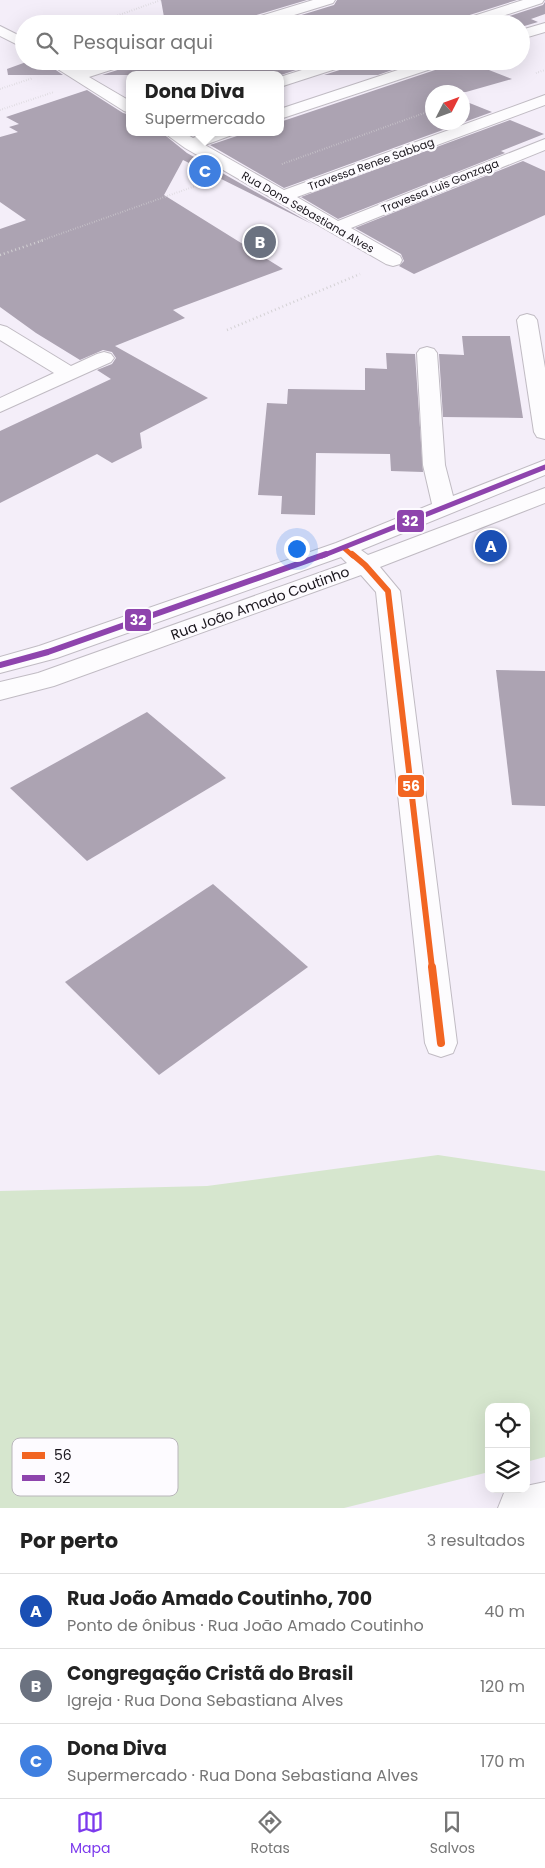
<!DOCTYPE html>
<html lang="pt">
<meta charset="utf-8">
<style>
body{margin:0;font-family:Poppins,sans-serif;background:#f6f6f6;color:#222}
.controls{position:absolute;right:15px;bottom:15px;display:grid;overflow:hidden;border-radius:10px;box-shadow:0 5px 20px #0002}
.controls button{width:45px;height:45px;display:grid;place-items:center;padding:0;border:0;border-bottom:1px solid #e0e0e0;background:#fff;color:#222;font:25px sans-serif}
.compass{position:absolute;left:425px;top:85px;width:45px;height:45px;border-radius:50%;background:#fff;box-shadow:0 5px 20px #0002;rotate:48deg}
.you{position:absolute;left:296px;top:548px;width:18px;height:18px;margin:-12px;border:4px solid #fff;border-radius:50%;background:#1a73e8;box-shadow:0 0 0 8px #1a73e833}
.badge{display:grid;place-items:center;width:32px;height:32px;border-radius:50%;background:#7c3aed;color:#fff;font-size:16px;font-weight:700}
.pin{position:absolute;translate:-50% -50%;border:2px solid #fff;box-shadow:0 1px 5px #0006}
.popup{position:absolute;left:126px;top:71px;width:158px;height:65px;box-sizing:border-box;display:grid;place-content:center;border-radius:10px;background:#fff;filter:drop-shadow(0 1px 4px #0005);font-size:16px;white-space:nowrap;color:#767676}
.popup b{font-size:19px;color:#222}
.popup::after{content:'';position:absolute;left:50%;top:100%;margin-left:-10px;border:10px solid transparent;border-top-color:#fff}
.list{margin:0;padding:0;list-style:none}
h2{display:flex;justify-content:space-between;align-items:center;height:65px;margin:0;padding:0 20px;font-size:21px}
h2 small{font-size:16px;font-weight:400;color:#767676}
.list li{display:grid;grid-template-columns:32px 1fr auto;gap:15px;align-items:center;box-sizing:border-box;height:75px;padding:0 20px;border-top:1px solid #e0e0e0}
.list b{display:block;font-size:19px;white-space:nowrap}
.list p{margin:0;font-size:16px;white-space:nowrap;color:#767676}
.list em{font-size:16px;font-style:normal;color:#767676}
.icon{flex:none;width:28px;height:28px;fill:none;stroke:currentColor;stroke-width:2;stroke-linecap:round;stroke-linejoin:round}
.map{position:relative;flex:none;width:545px;height:1508px;overflow:hidden}
.search{position:absolute;background:#fff;box-shadow:0 5px 20px #0002;left:15px;right:15px;top:15px;height:55px;display:flex;align-items:center;gap:12px;box-sizing:border-box;padding:0 18px;border-radius:28px;color:#767676;font-size:19px}
.sheet{height:290px;background:#fff}
nav{display:flex;justify-content:space-around;align-items:center;box-sizing:border-box;height:70px;border-top:1px solid #e0e0e0;background:#fff;font-size:14px;color:#767676}
nav a{display:grid;justify-items:center;gap:2px}
nav .on{color:#7c3aed}
.map>svg:first-child{display:block}
.green{fill:#d6e6ce}
.building{fill:#aca3b2}
.lines{fill:none;stroke-linecap:round;stroke-linejoin:round}
.minor-casing{stroke:#c0bbc3;stroke-width:2}
.path-far1{stroke:#d3d1d4;stroke-width:2;stroke-dasharray:0.5 2;stroke-linecap:butt}
.path{stroke:#d3d1d4;stroke-width:2.5;stroke-dasharray:1 3;stroke-linecap:butt}
.minor{fill:#fdfcfe;fill-rule:evenodd}
.bus-1-far2-casing{stroke:#fdfbff;stroke-width:8}
.bus-1-far1-casing{stroke:#fdfbff;stroke-width:10}
.bus-1-casing{stroke:#fdfbff;stroke-width:12}
.bus-2-far1-casing{stroke:#fdfbff;stroke-width:8}
.bus-2-casing{stroke:#fdfbff;stroke-width:10}
.bus-1-far2{stroke:#f26522;stroke-width:5}
.bus-1-far1{stroke:#f26522;stroke-width:6}
.bus-1{stroke:#f26522;stroke-width:8}
.bus-2-far1{stroke:#8e44ad;stroke-width:5}
.bus-2{stroke:#8e44ad;stroke-width:6}
.labels{text-anchor:middle;dominant-baseline:central;stroke-width:5;stroke-linejoin:round;paint-order:stroke}
.far-street-label{font-size:11px;fill:#1a161d;stroke:#fdfbff}
.street-label{font-size:14px;fill:#1a161d;stroke:#fdfbff}
.key{fill:#fdfbff;stroke:#b9b6bb;stroke-width:1}
.key-label{font-size:14px;fill:#1a161d}
.line-badge{stroke:#fdfbff;stroke-width:2}
.badge-label{font-size:14px;text-anchor:middle;font-weight:bold;fill:#fff}
</style>
<div class="map">
<svg width="545" height="1508" viewBox="0 0 545 1508">
<rect width="100%" height="100%" fill="#f4eef9"/>
<!-- green -->
<path class="green" d="M438 1155 545 1171V1457L526 1462V1407H489V1472L344 1508H0V1191L207 1186Z"/>
<!-- building -->
<g class="building">
<path d="M161 0H307L243 19 240 24H142L164 17Z"/>
<path d="M337 0H517L457 19 454 24H272L334 5Z"/>
<path d="M545 2V14L531 19 538 22 521 27V24H485L543 5Z"/>
<path d="M29 61H43L63 75H8L7 69Z"/>
<path d="M133 61H323L281 75H102L130 66Z"/>
<path d="M355 61H418L378 75H324L352 66Z"/>
<path d="M451 61H466L512 79 466 92H432V122H462V100L492 112 284 188 210 145 249 132H280V122L447 66Z"/>
<path d="M87 90 123 113 130 115V132H161L187 153 312 224 183 160 164 195 283 269 173 310 185 318 115 346 208 398 140 433 142 448 112 463 97 454 0 503V431L111 379 97 370 112 364 116 358 112 352 103 350 80 360 36 333 0 307V229L26 220 0 202V137L18 132 9 127 19 124 6 117Z"/>
<path d="M510 120 544 134 501 151 505 153 338 219 301 197Z"/>
<path d="M523 161 545 171V215L414 274 399 266 404 261 401 254 355 228Z"/>
<path d="M462 336H510L523 418 443 417 439 354 464 355Z"/>
<path d="M386 353 415 354 423 472 391 471 390 454 316 453 315 515 281 514 282 496 258 495 267 403 287 404 288 389 365 390V368L387 369Z"/>
<path d="M496 670 545 671V806L512 805Z"/>
<path d="M147 712 226 778 87 861 10 788Z"/>
<path d="M213 884 308 967 159 1075 65 982Z"/>
</g>
<g class="lines">
<!-- minor casing -->
<g class="minor-casing">
<g id="minor">
<path d="M313 0H335L333 3 265 24H242L244 21Z"/>
<path d="M523 0H544L542 3 478 24H456L458 21Z"/>
<path d="M545 23V32L521 39V30Z"/>
<path d="M0 26 24 38V48L0 36Z"/>
<path d="M45 61H63L78 70 108 61H131L129 64 89 77 130 101V113L124 111Z"/>
<path d="M330 61H353L351 64 280 87V77Z"/>
<path d="M425 61H448L446 64 280 119V109Z"/>
<path d="M545 95V105L297 197 338 221 545 139V150L351 228 400 256 402 260 400 264 393 266 386 264 185 148 163 132H183L193 138 209 132H234L232 135 205 145 284 190Z"/>
<path d="M527 314 534 316 537 320 545 368V439L537 437 534 432 517 320 520 316Z"/>
<path d="M0 325 7 327 71 366 97 354 104 352 111 354 114 358 111 362 0 412V398L54 373 0 340Z"/>
<path d="M427 347 434 349 437 353 445 465 453 496 545 460V475L361 550 368 555 545 488V503L380 567 400 591 457 1043 453 1053 441 1057 429 1053 425 1043 376 592 361 575 54 686 0 700V682L38 673 347 563 341 557 57 658 0 673V657L39 646 336 543 432 504 423 465 417 353 420 349Z"/>
<path d="M545 1482V1508H498L504 1493 515 1489H526V1486Z"/>
</g>
</g>
<!-- path-far1 -->
<g class="path-far1">
<path d="M94 24 161 0"/>
<path d="M536 73 545 70"/>
<path d="M0 89 33 78"/>
<path d="M0 110 54 92"/>
<path d="M282 164 427 112"/>
<path d="M40 241 204 183"/>
</g>
<!-- path -->
<g class="path">
<path d="M0 255 44 240"/>
<path d="M227 330 360 274"/>
</g>
<!-- minor -->
<use href="#minor" class="minor"/>
<!-- bus-1-far2 casing -->
<g class="bus-1-far2-casing">
<path id="bus-1-far2" d="M344 548 353 556"/>
</g>
<!-- bus-1-far1 casing -->
<g class="bus-1-far1-casing">
<path id="bus-1-far1" d="M352 554 365 565 388 591 432 968"/>
</g>
<!-- bus-1 casing -->
<g class="bus-1-casing">
<path id="bus-1" d="M432 967 441 1043"/>
</g>
<!-- bus-2-far1 casing -->
<g class="bus-2-far1-casing">
<path id="bus-2-far1" d="M322 556 545 467"/>
</g>
<!-- bus-2 casing -->
<g class="bus-2-casing">
<path id="bus-2" d="M0 665 48 652 326 554"/>
</g>
<!-- bus-1-far2 -->
<use href="#bus-1-far2" class="bus-1-far2"/>
<!-- bus-1-far1 -->
<use href="#bus-1-far1" class="bus-1-far1"/>
<!-- bus-1 -->
<use href="#bus-1" class="bus-1"/>
<!-- bus-2-far1 -->
<use href="#bus-2-far1" class="bus-2-far1"/>
<!-- bus-2 -->
<use href="#bus-2" class="bus-2"/>
</g>
<g class="labels">
<!-- far-street labels -->
<g class="far-street-label">
<text transform="translate(371 164) rotate(-20)">Travessa Renee Sabbag</text>
<text transform="translate(440 186) rotate(-22)">Travessa Luis Gonzaga</text>
<text transform="translate(308 212) rotate(30)">Rua Dona Sebastiana Alves</text>
</g>
<!-- street labels -->
<g class="street-label">
<text transform="translate(260 603) rotate(-20)">Rua João Amado Coutinho</text>
</g>
</g>
<!-- legend -->
<rect x="12" y="1438" width="166" height="58" rx="8" class="key"/>
<rect x="22" y="1452" width="23" height="7" fill="#f26522"/>
<rect x="22" y="1475" width="23" height="6" fill="#8e44ad"/>
<g class="key-label">
<text x="54" y="1460">56</text>
<text x="54" y="1483">32</text>
</g>
<g class="line-badge">
<rect x="396" y="509" width="29" height="24" rx="5" fill="#8e44ad"/>
<rect x="124" y="608" width="28" height="24" rx="5" fill="#8e44ad"/>
<rect x="397" y="774" width="28" height="24" rx="5" fill="#f26522"/>
</g>
<g class="badge-label">
<text x="410" y="526">32</text>
<text x="138" y="625">32</text>
<text x="411" y="791">56</text>
</g>
</svg>
<div class="controls">
<button><svg class="icon" aria-label="locate" viewBox="0 0 24 24"><circle cx="12" cy="12" r="6"/><path d="M12 2v4M12 18v4M2 12h4M18 12h4"/></svg></button>
<button><svg class="icon" aria-label="layers" viewBox="0 0 24 24"><path d="M12 4l9 5-9 5-9-5zM3 14l9 5 9-5"/></svg></button>
</div>
<svg class="compass" viewBox="-18 -18 36 36"><path d="M0-13l5 13h-10z" fill="#e53935"/><path d="M0 13l5-13h-10z" fill="#767676"/></svg>
<div class="you"></div>
<div class="pin badge" style="left:491px;top:546px;background:#1a4fb4">A</div>
<div class="pin badge" style="left:260px;top:242px;background:#6b7280">B</div>
<div class="pin badge" style="left:205px;top:171px;background:#3f7fe0">C</div>
<div class="popup"><b>Dona Diva</b>Supermercado</div>
<div class="search"><svg class="icon" aria-label="search" viewBox="0 0 24 24"><circle cx="10" cy="10" r="6"/><path d="M15 15l6 6"/></svg>Pesquisar aqui</div>
</div>
<section class="sheet">
<h2>Por perto<small>3 resultados</small></h2>
<ul class="list">
<li><span class="badge" style="background:#1a4fb4">A</span><div><b>Rua João Amado Coutinho, 700</b><p>Ponto de ônibus · Rua João Amado Coutinho</p></div><em>40 m</em></li>
<li><span class="badge" style="background:#6b7280">B</span><div><b>Congregação Cristã do Brasil</b><p>Igreja · Rua Dona Sebastiana Alves</p></div><em>120 m</em></li>
<li><span class="badge" style="background:#3f7fe0">C</span><div><b>Dona Diva</b><p>Supermercado · Rua Dona Sebastiana Alves</p></div><em>170 m</em></li>
</ul>
</section>
<nav>
<a class="on"><svg class="icon" aria-label="map" viewBox="0 0 24 24"><path d="M3 6l6-2 6 2 6-2v14l-6 2-6-2-6 2zM9 4v14M15 6v14"/></svg>Mapa</a>
<a><svg class="icon" aria-label="directions" viewBox="0 0 24 24"><path d="M12 3l9 9-9 9-9-9zM9 14v-3h6M13 9l2 2-2 2"/></svg>Rotas</a>
<a><svg class="icon" aria-label="saved" viewBox="0 0 24 24"><path d="M7 4h10v16l-5-4-5 4z"/></svg>Salvos</a>
</nav>
